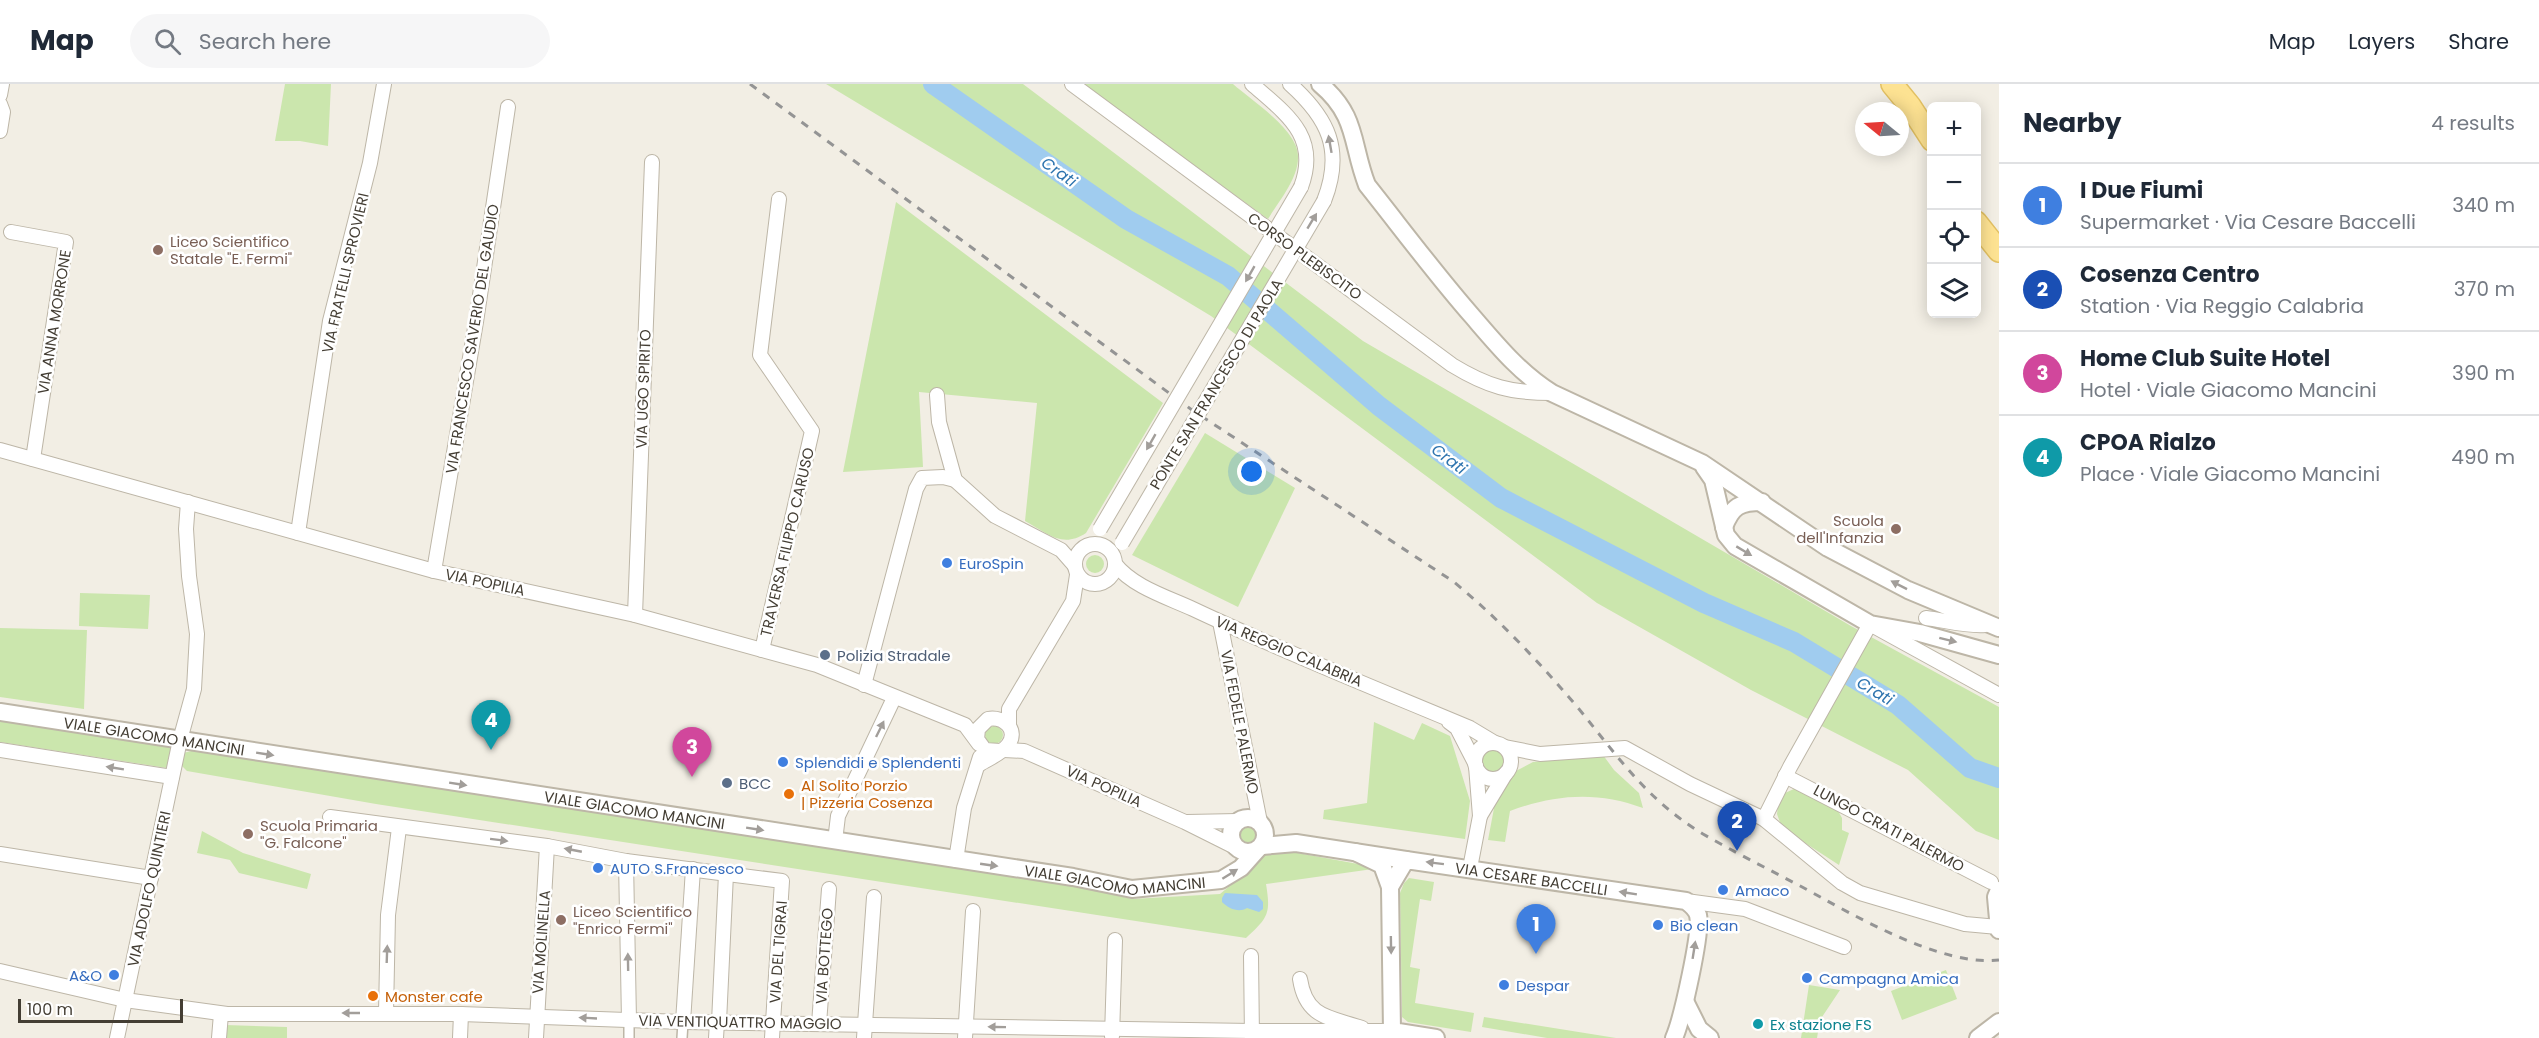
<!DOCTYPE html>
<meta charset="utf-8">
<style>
body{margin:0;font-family:Poppins,sans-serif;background:#f6f6f7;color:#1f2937}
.controls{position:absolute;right:18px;top:18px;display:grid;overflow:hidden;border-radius:9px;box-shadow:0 3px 15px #0003}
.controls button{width:54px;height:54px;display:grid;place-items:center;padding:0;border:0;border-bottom:2px solid #e0e1e3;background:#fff;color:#1f2937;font:30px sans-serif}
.compass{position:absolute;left:1855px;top:18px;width:54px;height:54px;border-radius:50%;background:#fff;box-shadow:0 3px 15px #0003;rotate:288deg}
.scale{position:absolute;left:18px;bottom:15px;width:165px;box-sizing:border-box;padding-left:6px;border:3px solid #443e34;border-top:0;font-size:16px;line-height:21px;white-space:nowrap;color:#443e34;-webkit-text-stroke:4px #fff;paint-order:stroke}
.you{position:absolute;left:1252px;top:388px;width:21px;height:21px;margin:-15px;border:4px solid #fff;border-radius:50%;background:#1a73e8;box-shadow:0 0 0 9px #1a73e833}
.badge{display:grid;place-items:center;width:39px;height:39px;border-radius:50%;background:#1a73e8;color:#fff;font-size:20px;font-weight:700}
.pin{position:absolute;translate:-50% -50px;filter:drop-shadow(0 2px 3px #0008)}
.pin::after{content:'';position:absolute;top:32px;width:21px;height:18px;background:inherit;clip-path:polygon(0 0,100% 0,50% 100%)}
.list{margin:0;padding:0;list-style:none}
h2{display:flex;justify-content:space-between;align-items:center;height:78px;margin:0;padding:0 24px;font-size:26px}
h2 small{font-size:20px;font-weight:400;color:#747a83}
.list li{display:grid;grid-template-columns:39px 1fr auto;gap:18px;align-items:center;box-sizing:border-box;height:84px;padding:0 24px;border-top:2px solid #e0e1e3}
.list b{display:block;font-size:22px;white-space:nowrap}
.list p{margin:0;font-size:20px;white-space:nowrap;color:#747a83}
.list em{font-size:20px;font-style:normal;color:#747a83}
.icon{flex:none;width:33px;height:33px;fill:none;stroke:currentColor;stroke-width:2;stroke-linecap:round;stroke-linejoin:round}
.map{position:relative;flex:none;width:1999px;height:954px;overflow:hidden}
header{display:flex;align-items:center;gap:36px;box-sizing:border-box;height:84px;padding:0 30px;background:#fff;border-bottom:2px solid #e0e1e3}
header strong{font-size:28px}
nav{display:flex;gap:33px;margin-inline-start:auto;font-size:21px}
.search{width:420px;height:54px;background:#f6f6f7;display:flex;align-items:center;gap:15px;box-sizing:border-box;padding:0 21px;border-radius:33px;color:#747a83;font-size:22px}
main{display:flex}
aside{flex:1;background:#fff}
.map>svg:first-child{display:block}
.green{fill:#cbe6ad}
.water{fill:#a0ccef}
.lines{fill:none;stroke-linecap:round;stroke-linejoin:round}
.river{stroke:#a0ccef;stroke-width:20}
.pedestrian-casing{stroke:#bdb6a7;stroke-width:12}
.minor-casing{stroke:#bdb6a7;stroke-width:16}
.tertiary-casing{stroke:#bdb6a7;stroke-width:20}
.primary-casing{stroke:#e2c062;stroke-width:24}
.pedestrian{stroke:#fff;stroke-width:9}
.minor{stroke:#fff;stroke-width:14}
.tertiary{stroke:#fff;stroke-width:16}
.primary{stroke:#fde292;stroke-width:21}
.rail{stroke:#949494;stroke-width:3;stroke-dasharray:8 8;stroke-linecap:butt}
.minor-bridge-casing{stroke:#bdb6a7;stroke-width:16;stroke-linecap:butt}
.minor-bridge{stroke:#fff;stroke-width:14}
.oneway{fill:#a29e9a}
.education-dot{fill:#8d6e63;stroke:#fff;stroke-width:2}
.shop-dot{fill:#3f7fe0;stroke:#fff;stroke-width:2}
.service-dot{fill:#5c6f8a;stroke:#fff;stroke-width:2}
.food-dot{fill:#e8710a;stroke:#fff;stroke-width:2}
.culture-dot{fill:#0f9aa8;stroke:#fff;stroke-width:2}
.labels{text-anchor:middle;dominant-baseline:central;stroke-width:5;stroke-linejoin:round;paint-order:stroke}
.education-label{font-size:15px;fill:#785e54;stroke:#fff;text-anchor:start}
.street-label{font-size:15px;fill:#443e34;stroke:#fff}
.shop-label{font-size:15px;fill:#366cbe;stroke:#fff;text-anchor:start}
.service-label{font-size:15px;fill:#4e5e75;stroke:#fff;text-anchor:start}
.food-label{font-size:15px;fill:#c56008;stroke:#fff;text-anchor:start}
.culture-label{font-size:15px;fill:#0d838f;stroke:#fff;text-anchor:start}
.water-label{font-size:16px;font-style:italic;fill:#2f75af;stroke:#fff}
</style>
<header>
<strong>Map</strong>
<div class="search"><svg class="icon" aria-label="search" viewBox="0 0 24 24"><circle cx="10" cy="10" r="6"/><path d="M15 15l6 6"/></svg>Search here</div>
<nav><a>Map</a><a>Layers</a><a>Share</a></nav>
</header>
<main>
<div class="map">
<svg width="1999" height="954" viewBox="0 0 1999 954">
<rect width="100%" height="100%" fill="#f2eee4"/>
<!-- green -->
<g class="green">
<path d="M285 0H331L328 62 300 57H275Z"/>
<path d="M826 0H1023L1363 257 1851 542 1999 623V756L1976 747 1908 686 1751 606 1597 519 1211 232Z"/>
<path d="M1082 0H1233C1251 16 1298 46 1298 72 1299 94 1279 117 1268 135Z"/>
<path d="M896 118 1163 319 1086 449C1062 465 1047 449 1025 437L1037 319 919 308 923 383 843 388Z"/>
<path d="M1205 349 1295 404 1238 523 1132 471Z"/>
<circle cx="1095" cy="480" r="9"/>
<path d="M80 509 150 511 148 545 79 542Z"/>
<path d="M0 544 87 546 84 625 0 613Z"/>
<path d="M0 637 171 663 167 684 0 658Z"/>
<path d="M1374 638 1414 656 1422 639 1450 652 1470 717 1465 755 1323 735 1324 726 1367 719Z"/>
<circle cx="994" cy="651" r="9"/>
<circle cx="1493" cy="677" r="14"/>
<path d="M204 664 773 752 1076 802 1132 815 1220 810 1255 781 1262 769 1287 767 1380 784 1266 800C1271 830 1268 834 1246 854L376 720 187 687 182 682 183 669Z"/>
<path d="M1603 671 1614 686 1639 709 1643 724C1598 707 1555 710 1510 727L1505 758 1488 756 1495 719 1516 687 1533 678Z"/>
<path d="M1796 704 1837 725 1842 734V746L1849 749 1839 781 1782 744 1777 730 1778 721 1785 709Z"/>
<circle cx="1248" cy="751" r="11"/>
<path d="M202 747 243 769 311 790 307 805 239 789 230 776 197 769Z"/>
<path d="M1409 794 1434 798 1431 817 1420 815 1410 883 1420 885 1415 919 1474 929 1471 948 1408 938 1402 933 1400 809 1404 799Z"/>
<path d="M1946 886 1957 915 1902 936 1891 907Z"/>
<path d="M1809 901 1840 906 1820 936 1817 954H1801Z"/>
<path d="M1484 933 1616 954H1547L1482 943Z"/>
<path d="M225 941 287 943V954H225Z"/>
</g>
<!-- water -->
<path class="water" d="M1225 809 1257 811 1263 818V825L1259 828 1247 824C1239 829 1229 825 1222 818V814Z"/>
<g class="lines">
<!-- river -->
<path class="river" d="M933 0 1126 135 1228 192 1379 322 1501 414 1704 519 1794 558 1898 621 1970 684 1999 694"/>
<!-- pedestrian casing -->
<g class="pedestrian-casing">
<g id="pedestrian">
<path d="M629 954V936"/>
<path d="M682 954 683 938"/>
</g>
</g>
<!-- minor casing -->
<g class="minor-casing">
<g id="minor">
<path d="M1072 0 1452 281C1488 303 1511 309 1552 309"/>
<path d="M1252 0C1286 30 1320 52 1301 103"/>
<path d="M1290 0C1328 34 1344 66 1324 117"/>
<path d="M0 11 2 0"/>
<path d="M0 20 3 28 0 47"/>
<path d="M11 148 66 158 33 375"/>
<path d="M937 311 939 338 955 396 995 432 1061 466 1075 482"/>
<path d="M0 366 434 487 635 531 817 581 965 641 979 660"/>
<path d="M298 449 330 237 370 79 384 0"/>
<circle cx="1095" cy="480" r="20"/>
<path d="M1115 480C1133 503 1167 513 1193 525 1284 568 1377 605 1470 644L1495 659"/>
<path d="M434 487 476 238 508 23"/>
<path d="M635 531 652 78"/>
<path d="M1926 534C1943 536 1970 543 1985 541"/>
<path d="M1220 538 1260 738"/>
<path d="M762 566 812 347 760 271 779 115"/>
<path d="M864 601 916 405 922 394 943 393 955 396"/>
<path d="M1449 638 1457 644 1475 679"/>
<path d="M1009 641V625L1073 517 1077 491"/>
<circle cx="1493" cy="677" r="18"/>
<path d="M1505 663 1540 670 1625 664 1690 700 1764 735 1842 799 1860 809 1965 840 1998 843"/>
<path d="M0 666 172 693"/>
<path d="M1004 666 1024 667 1185 738 1235 763"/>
<path d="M980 680C988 675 1002 669 1008 661 1019 646 1004 632 988 635L978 645 977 655 985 666 1000 667"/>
<path d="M1785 692 1991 798"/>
<path d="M1480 732 1506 689"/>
<path d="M330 733 547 762 626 777 782 797 772 954"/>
<path d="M1764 735 1790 683 1870 540 1999 611"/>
<path d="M1187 738 1238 737"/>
<path d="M835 757 838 732 894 614"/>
<path d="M0 770 151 794"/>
<path d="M956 776 964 724 980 673"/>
<path d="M626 777 629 936"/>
<path d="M1470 784 1480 732 1476 682"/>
<path d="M1686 817 1745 825 1844 863"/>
<path d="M1251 872 1252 954"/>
<path d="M0 887 125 916 227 930H461L683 938 1252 947H1392V954"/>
<path d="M1300 895C1306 934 1329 933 1362 944"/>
<path d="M386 929 388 831 399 744"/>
<path d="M683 938 693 785"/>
<path d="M719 938 726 790"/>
<path d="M819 940 829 805"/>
<path d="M1112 952 1115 856"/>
<path d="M117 954 180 656 194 605 197 550 189 492 186 445 188 418"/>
<path d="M219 954 221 930"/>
<path d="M460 954 461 930"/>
<path d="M536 954 547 762"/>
<path d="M716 954 717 938"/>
<path d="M864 954 874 813"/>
<path d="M965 954 973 827"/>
</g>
</g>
<!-- tertiary casing -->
<g class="tertiary-casing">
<g id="tertiary">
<path d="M1320 0C1358 32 1351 60 1367 101 1402 145 1436 191 1473 233 1498 262 1520 289 1552 309L1702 379 1828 464 1908 506 1999 544"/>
<path d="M1704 383 1713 396 1726 451 1735 462 1870 540 1920 549 1999 571"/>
<path d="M1724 443C1732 422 1740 418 1762 418"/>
<path id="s1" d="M0 628 1073 793 1132 805 1221 796 1241 784 1257 766"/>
<circle cx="1248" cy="751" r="17"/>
<path d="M1262 762 1296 759 1406 776"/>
<path d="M1355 768 1382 781 1390 803 1392 947 1436 954"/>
<path id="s2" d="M1390 803 1406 776 1686 817C1691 821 1696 824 1698 831 1702 847 1682 936 1674 954"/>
<path d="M1999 806 1996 813 1999 846"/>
<path d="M1686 919 1699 945 1710 954"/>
<path d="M1978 954 1999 938"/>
</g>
</g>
<!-- primary casing -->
<g class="primary-casing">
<g id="primary">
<path d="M1892 0 1910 22 1932 56"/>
<path d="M1976 138 1999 167"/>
</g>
</g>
<!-- pedestrian -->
<use href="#pedestrian" class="pedestrian"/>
<!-- minor -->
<use href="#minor" class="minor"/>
<!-- tertiary -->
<use href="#tertiary" class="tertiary"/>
<!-- primary -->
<use href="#primary" class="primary"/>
<!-- rail -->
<path class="rail" d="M750 0 1192 326 1454 498C1500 536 1540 579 1579 625 1619 674 1647 716 1703 750 1736 769 1770 786 1804 804 1853 831 1942 883 1999 876"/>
<!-- minor-bridge casing -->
<g class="minor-bridge-casing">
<g id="minor-bridge">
<path d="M1100 445 1301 103"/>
<path d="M1122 459 1324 117"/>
</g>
</g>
<!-- minor-bridge -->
<use href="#minor-bridge" class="minor-bridge"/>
</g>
<!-- one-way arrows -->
<defs><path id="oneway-solid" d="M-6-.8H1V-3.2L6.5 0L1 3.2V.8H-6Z" transform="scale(1.5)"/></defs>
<g class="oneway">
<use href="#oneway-solid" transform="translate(1330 60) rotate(-100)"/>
<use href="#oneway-solid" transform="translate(1312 137) rotate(-59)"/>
<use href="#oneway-solid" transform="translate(1250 190) rotate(120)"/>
<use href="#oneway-solid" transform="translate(1151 358) rotate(120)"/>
<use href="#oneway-solid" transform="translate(1744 467) rotate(31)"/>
<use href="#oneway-solid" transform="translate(1899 501) rotate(-153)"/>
<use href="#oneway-solid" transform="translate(1948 556) rotate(14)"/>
<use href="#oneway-solid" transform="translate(880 645) rotate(-64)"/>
<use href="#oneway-solid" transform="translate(265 670) rotate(9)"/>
<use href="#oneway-solid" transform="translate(115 684) rotate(-171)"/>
<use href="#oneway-solid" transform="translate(458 700) rotate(9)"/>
<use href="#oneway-solid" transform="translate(755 745) rotate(9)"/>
<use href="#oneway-solid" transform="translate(499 756) rotate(7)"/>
<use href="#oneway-solid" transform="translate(573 766) rotate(-169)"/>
<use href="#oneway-solid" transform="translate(1435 779) rotate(-173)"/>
<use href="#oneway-solid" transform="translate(989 781) rotate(8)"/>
<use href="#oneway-solid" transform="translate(1230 790) rotate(-32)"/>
<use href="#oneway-solid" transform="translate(1628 809) rotate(-171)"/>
<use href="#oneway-solid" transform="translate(1391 861) rotate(89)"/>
<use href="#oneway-solid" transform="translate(1694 866) rotate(-81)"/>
<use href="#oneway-solid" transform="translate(387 870) rotate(-88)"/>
<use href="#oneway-solid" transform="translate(628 878) rotate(-91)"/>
<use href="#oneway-solid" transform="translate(351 929) rotate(180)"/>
<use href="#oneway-solid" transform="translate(588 934) rotate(-177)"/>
<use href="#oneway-solid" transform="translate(997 943) rotate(-179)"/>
</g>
<!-- markers -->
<g class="education-dot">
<circle cx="158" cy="166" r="6"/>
<circle cx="1896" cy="445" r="6"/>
<circle cx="248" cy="750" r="6"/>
<circle cx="561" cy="836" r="6"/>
</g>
<g class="shop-dot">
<circle cx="947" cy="479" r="6"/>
<circle cx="783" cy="678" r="6"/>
<circle cx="598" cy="784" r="6"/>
<circle cx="1723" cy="806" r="6"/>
<circle cx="1658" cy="841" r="6"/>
<circle cx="114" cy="891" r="6"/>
<circle cx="1807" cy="894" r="6"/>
<circle cx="1504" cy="901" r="6"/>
</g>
<g class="service-dot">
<circle cx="825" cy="571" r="6"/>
<circle cx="727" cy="699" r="6"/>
</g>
<g class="food-dot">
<circle cx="789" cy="710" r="6"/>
<circle cx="373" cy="912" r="6"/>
</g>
<circle class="culture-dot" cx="1758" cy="940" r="6"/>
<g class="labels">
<!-- education labels -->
<g class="education-label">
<text x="170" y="157">Liceo Scientifico<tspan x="170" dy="17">Statale "E. Fermi"</tspan></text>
<text x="1884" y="436" text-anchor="end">Scuola<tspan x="1884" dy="17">dell'Infanzia</tspan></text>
<text x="260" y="741">Scuola Primaria<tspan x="260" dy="17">"G. Falcone"</tspan></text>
<text x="573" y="827">Liceo Scientifico<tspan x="573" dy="17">"Enrico Fermi"</tspan></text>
</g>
<!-- street labels -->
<g class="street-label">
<text transform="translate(1305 172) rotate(36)">CORSO PLEBISCITO</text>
<text transform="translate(345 189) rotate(-77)">VIA FRATELLI SPROVIERI</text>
<text transform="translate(54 238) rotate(-81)">VIA ANNA MORRONE</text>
<text transform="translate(472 255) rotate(-81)">VIA FRANCESCO SAVERIO DEL GAUDIO</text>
<text transform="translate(1216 300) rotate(-59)">PONTE SAN FRANCESCO DI PAOLA</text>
<text transform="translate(643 305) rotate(-88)">VIA UGO SPIRITO</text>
<text transform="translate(787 458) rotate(-77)">TRAVERSA FILIPPO CARUSO</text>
<text transform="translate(485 498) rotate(12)">VIA POPILIA</text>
<text transform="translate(1289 567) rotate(23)">VIA REGGIO CALABRIA</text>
<text transform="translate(1240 638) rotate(79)">VIA FEDELE PALERMO</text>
<text stroke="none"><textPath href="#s1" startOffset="156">VIALE GIACOMO MANCINI</textPath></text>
<text transform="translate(1104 702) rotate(24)">VIA POPILIA</text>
<text stroke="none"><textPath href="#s1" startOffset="642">VIALE GIACOMO MANCINI</textPath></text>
<text transform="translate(1889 744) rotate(28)">LUNGO CRATI PALERMO</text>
<text stroke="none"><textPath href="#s1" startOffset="1128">VIALE GIACOMO MANCINI</textPath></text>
<text stroke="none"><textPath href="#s2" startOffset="158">VIA CESARE BACCELLI</textPath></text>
<text transform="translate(149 805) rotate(-78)">VIA ADOLFO QUINTIERI</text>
<text transform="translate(541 858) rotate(-86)">VIA MOLINELLA</text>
<text transform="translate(778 868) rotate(-86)">VIA DEL TIGRAI</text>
<text transform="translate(824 872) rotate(-86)">VIA BOTTEGO</text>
<text transform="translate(740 938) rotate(1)">VIA VENTIQUATTRO MAGGIO</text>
</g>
<!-- shop labels -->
<g class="shop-label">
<text x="959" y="479">EuroSpin</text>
<text x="795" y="678">Splendidi e Splendenti</text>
<text x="610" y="784">AUTO S.Francesco</text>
<text x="1735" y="806">Amaco</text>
<text x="1670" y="841">Bio clean</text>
<text x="102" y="891" text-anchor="end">A&amp;O</text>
<text x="1819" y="894">Campagna Amica</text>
<text x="1516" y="901">Despar</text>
</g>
<!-- service labels -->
<g class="service-label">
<text x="837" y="571">Polizia Stradale</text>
<text x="739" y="699">BCC</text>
</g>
<!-- food labels -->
<g class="food-label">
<text x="801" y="701">Al Solito Porzio<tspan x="801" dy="17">| Pizzeria Cosenza</tspan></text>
<text x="385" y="912">Monster cafe</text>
</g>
<!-- culture labels -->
<g class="culture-label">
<text x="1770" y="940">Ex stazione FS</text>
</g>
<!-- water labels -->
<g class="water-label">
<text transform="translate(1059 88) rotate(35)">Crati</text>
<text transform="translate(1449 375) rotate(37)">Crati</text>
<text transform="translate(1875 607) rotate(31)">Crati</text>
</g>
</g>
</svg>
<div class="controls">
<button>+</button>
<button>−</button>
<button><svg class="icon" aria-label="locate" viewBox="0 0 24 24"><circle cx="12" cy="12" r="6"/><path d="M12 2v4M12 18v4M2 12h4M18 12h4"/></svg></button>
<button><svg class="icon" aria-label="layers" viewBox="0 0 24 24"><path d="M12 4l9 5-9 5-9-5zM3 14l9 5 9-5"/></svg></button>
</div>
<svg class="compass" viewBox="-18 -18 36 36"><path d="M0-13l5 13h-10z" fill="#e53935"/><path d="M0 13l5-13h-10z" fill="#747a83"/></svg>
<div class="scale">100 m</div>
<div class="you"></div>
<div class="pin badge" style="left:1536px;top:870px;background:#3f7fe0">1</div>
<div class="pin badge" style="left:1737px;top:767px;background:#1a4fb4">2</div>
<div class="pin badge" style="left:692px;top:693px;background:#d1479c">3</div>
<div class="pin badge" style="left:491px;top:666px;background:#0f9aa8">4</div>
</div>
<aside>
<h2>Nearby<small>4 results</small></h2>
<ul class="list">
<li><span class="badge" style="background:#3f7fe0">1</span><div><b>I Due Fiumi</b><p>Supermarket · Via Cesare Baccelli</p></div><em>340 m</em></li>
<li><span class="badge" style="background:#1a4fb4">2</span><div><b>Cosenza Centro</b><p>Station · Via Reggio Calabria</p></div><em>370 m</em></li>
<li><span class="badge" style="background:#d1479c">3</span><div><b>Home Club Suite Hotel</b><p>Hotel · Viale Giacomo Mancini</p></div><em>390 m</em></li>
<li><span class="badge" style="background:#0f9aa8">4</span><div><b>CPOA Rialzo</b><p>Place · Viale Giacomo Mancini</p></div><em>490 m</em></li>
</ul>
</aside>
</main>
